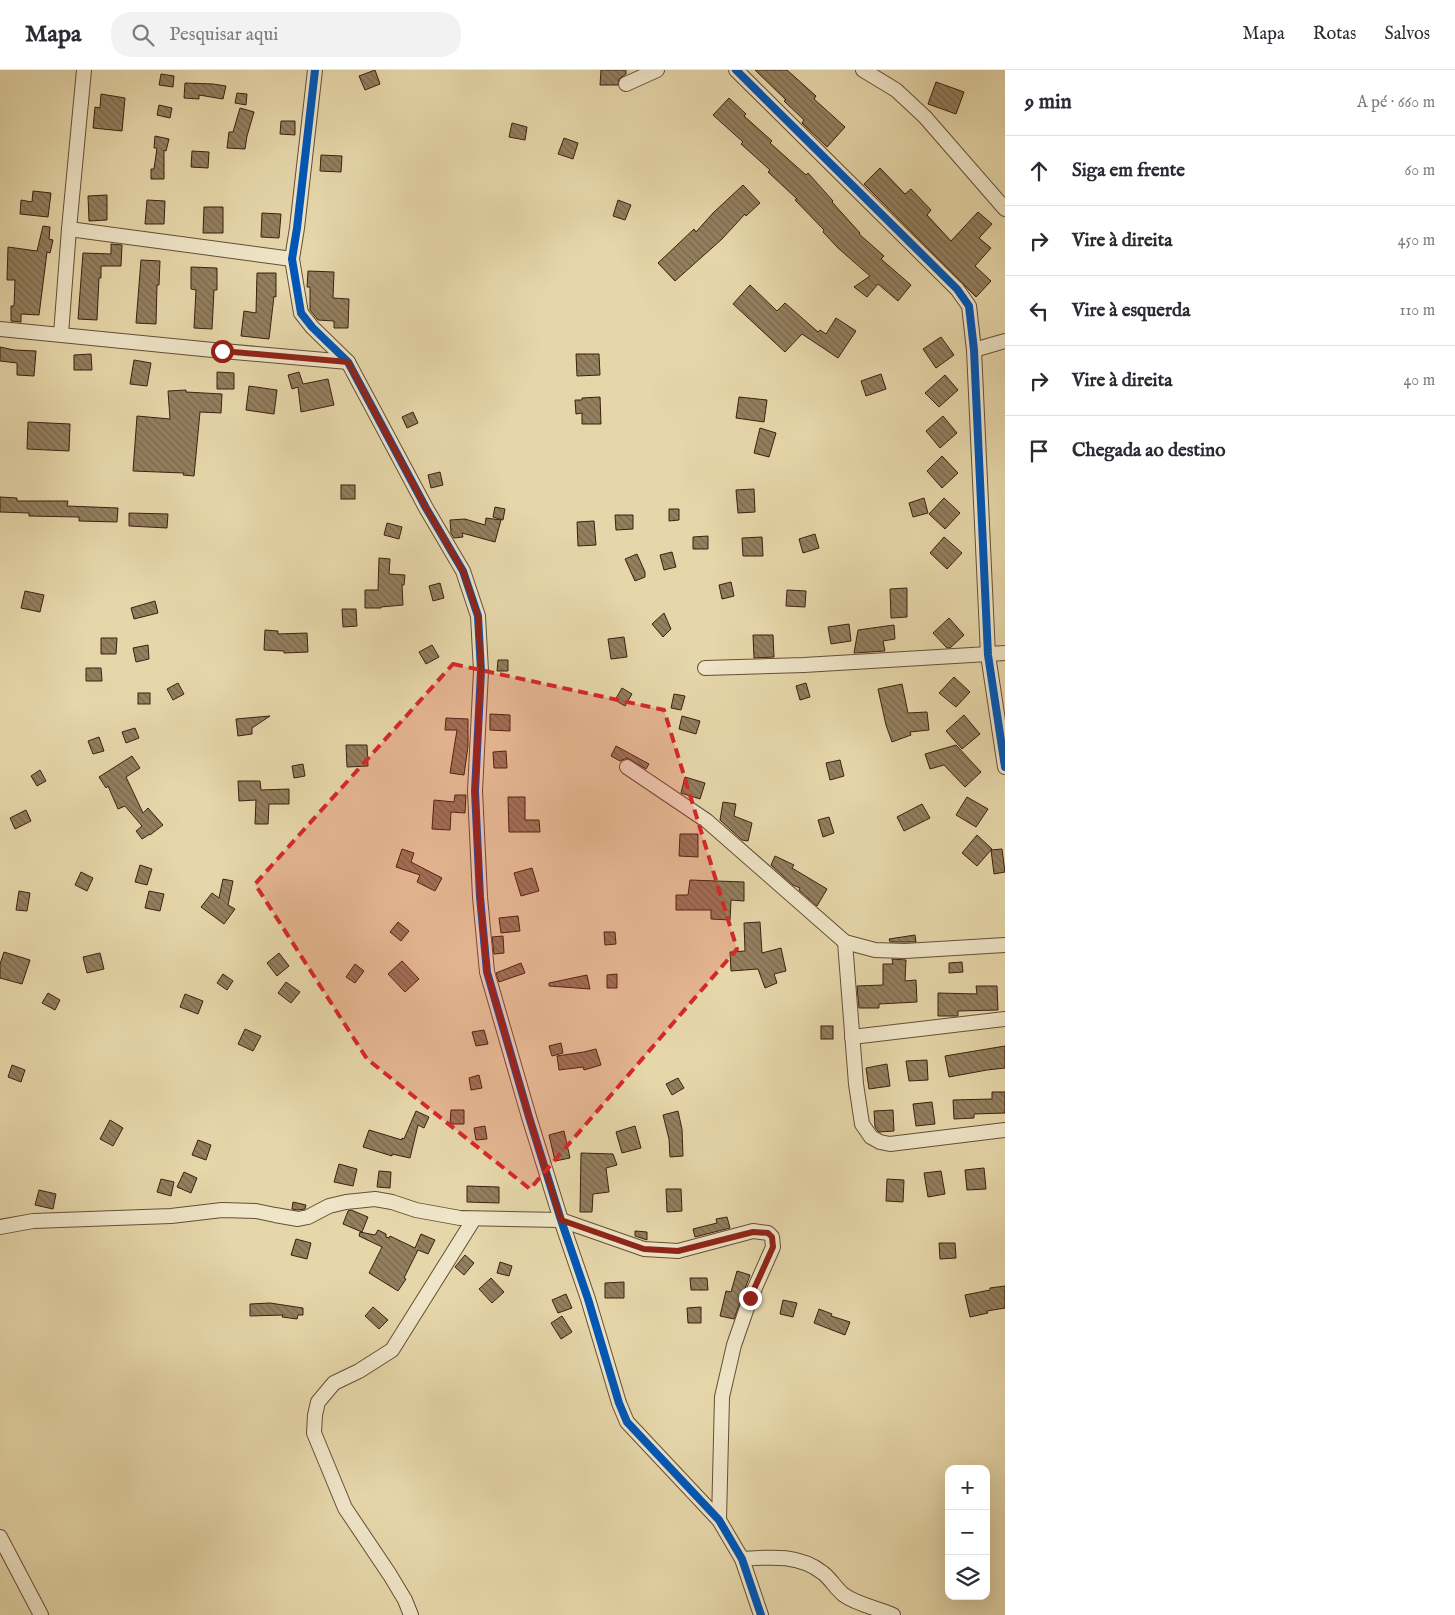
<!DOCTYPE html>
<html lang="pt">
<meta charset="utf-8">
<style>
body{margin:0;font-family:"IM FELL English",serif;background:#f2f2f3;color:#2b2b33}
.controls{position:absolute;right:15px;bottom:15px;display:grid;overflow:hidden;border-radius:10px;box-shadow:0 5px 20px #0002}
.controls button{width:45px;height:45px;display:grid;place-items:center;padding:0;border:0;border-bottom:1px solid #e1e1e2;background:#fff;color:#2b2b33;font:25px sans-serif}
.stop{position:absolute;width:15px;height:15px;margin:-11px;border:4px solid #8f2418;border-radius:50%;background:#fff}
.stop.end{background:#8f2418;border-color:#fff;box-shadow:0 1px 5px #0008}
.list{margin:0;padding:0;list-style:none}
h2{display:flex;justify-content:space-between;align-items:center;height:65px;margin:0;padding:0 20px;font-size:21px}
h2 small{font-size:16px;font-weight:400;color:#7c7c81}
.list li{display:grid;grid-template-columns:32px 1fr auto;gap:15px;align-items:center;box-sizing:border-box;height:70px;padding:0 20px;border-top:1px solid #e1e1e2}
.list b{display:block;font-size:19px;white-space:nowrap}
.list em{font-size:16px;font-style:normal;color:#7c7c81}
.icon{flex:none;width:28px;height:28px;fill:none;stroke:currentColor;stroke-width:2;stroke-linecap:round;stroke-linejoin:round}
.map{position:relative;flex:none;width:1005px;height:1545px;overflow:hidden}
header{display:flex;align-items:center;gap:30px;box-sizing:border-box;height:70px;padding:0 25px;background:#fff;border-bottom:1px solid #e1e1e2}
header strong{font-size:24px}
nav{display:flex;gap:28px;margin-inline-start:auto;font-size:18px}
.search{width:350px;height:45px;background:#f2f2f3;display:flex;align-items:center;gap:12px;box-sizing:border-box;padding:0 18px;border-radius:20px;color:#7c7c81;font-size:19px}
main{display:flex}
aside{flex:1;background:#fff}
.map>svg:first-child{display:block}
.building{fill:url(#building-back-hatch);stroke:#3b200e}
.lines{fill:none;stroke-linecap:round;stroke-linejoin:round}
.street-casing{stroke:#664e35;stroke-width:16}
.street{stroke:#efe5c8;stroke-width:14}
.cycleway-casing{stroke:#efe5c8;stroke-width:11}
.cycleway{stroke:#0057b8;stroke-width:8}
.route{stroke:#8f2418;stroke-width:6}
.marked{fill:#d62828;fill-opacity:0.2;stroke:#d62828;stroke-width:4;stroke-dasharray:10 6;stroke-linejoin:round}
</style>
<header>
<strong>Mapa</strong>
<div class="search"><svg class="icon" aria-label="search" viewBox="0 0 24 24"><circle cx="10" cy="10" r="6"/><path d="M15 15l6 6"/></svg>Pesquisar aqui</div>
<nav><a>Mapa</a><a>Rotas</a><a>Salvos</a></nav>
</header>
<main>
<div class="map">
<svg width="1005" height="1545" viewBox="0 0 1005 1545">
<defs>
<pattern id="building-back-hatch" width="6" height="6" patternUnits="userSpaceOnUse" patternTransform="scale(1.25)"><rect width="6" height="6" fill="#947f5f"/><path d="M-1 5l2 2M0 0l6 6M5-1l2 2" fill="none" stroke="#7a684d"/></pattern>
</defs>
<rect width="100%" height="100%" fill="#e6d7aa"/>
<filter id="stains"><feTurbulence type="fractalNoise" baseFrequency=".004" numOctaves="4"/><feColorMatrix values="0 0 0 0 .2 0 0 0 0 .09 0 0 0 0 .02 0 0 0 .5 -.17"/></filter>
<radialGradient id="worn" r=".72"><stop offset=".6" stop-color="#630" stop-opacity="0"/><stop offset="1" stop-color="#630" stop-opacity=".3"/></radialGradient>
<!-- building -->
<g class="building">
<path d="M375 0 380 14 365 20 359 6Z"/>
<path d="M601 0H626V4L619 9 618 15H600Z"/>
<path d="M755 0H787L816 26 814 29 845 57 827 77 802 53 804 50 784 31 786 30Z"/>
<path d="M161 4 174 6 173 17 159 15Z"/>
<path d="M936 12 964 22 956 44 928 34Z"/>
<path d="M185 13 213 14 226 16 223 29 199 25V29L184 28Z"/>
<path d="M237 23 247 24 246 35 235 33Z"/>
<path d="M101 24 125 28 122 61 93 58 95 37 100 38Z"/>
<path d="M729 28 746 44 744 46 772 71 770 73 806 105 808 103 833 131 832 132 860 163 859 164 884 186 881 189 911 215 898 231 878 214 867 227 854 217 870 206 838 178 823 162 824 160 795 130 797 129 768 102 770 100 741 74 743 72 713 45Z"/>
<path d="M159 35 172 38 170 48 157 45Z"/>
<path d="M240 38 254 42 247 66 245 79 227 78 229 62H233Z"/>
<path d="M281 51H295V65L280 64Z"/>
<path d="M512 53 527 57 525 70 509 67Z"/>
<path d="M155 66 169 69 166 81 164 80V109H151V99H154L157 78H154Z"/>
<path d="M564 68 578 73 573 89 558 84Z"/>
<path d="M192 81 209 82 208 98 191 97Z"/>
<path d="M321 85 342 86 341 102 320 101Z"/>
<path d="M880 98 905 124 911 119 931 140 927 145 951 171 978 142 992 154 979 168 991 178 975 196 991 211 976 227 864 114Z"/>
<path d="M743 115 760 133 746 146 745 144 722 169 675 211 658 193 694 159 696 162 713 143Z"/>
<path d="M33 121 51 123 48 147 20 144 21 130 32 132Z"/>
<path d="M107 125V150L89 151 88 126Z"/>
<path d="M147 130 165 131 164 154H145Z"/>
<path d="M618 130 631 135 625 150 613 146Z"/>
<path d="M204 137H223V163H203Z"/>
<path d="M262 143 281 144 279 168 261 167Z"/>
<path d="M43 156 50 157 49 169 53 170 50 183 47 182 39 245 21 244V252L11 251V236H14L15 210H7L8 177 37 181Z"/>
<path d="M111 174 122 175 121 196H101V208H99L97 250 78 249 83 183 111 184Z"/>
<path d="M141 190 160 191 159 215H157L156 254 136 253Z"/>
<path d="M191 197 217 198V220H214L212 259 194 258 196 220 191 219Z"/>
<path d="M308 201 334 202 333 228 349 229 348 258H334V251L318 250 310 240V217H307Z"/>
<path d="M257 203H276V227L274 226 269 269 241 266 244 241 256 243Z"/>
<path d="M750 215 777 241 785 233 818 262 820 260 826 264 836 248 856 261 838 288 802 264 785 282 733 234Z"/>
<path d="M941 267 954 285 936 298 923 279Z"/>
<path d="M0 277 14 280 36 281 34 306 17 305V293L0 291Z"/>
<path d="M91 284 92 300H74V285Z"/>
<path d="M576 284H599L600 305 577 306Z"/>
<path d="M134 290 151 293 147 316 130 314Z"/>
<path d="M217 302 234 303V319H217Z"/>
<path d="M299 302 303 314 328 309 334 335 301 342 298 317 292 319 288 305Z"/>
<path d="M881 304 886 319 866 326 861 311Z"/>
<path d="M945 305 958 320 939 337 925 323Z"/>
<path d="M249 316 277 320 274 344 246 340Z"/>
<path d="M186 320V322L222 324 221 343 200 342 194 406 183 405 184 403 133 401 137 346 170 349 168 321Z"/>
<path d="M600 327 601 354H582V343L576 344 575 330H582V328Z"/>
<path d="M739 327 767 330 764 352 736 348Z"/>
<path d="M413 342 418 353 407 358 402 347Z"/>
<path d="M943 346 957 363 940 378 926 361Z"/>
<path d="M28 352 70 354 69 381 27 379Z"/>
<path d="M760 358 776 363 769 387 754 383Z"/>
<path d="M942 386 958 403 942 418 927 401Z"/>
<path d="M440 402 443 415 431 418 428 405Z"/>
<rect x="341" y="415" width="14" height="14"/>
<path d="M754 419 755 442 738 443 736 420Z"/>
<path d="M0 427 17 428V431H68L67 436 118 438 117 452 79 451V447L29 446V443L0 442Z"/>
<path d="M924 428 928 443 913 447 909 433Z"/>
<path d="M944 428 960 443 945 459 929 444Z"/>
<path d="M495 437 505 439 503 450 493 447Z"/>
<path d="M669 439H679V450L669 451Z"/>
<path d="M129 443 168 444 167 458 129 456Z"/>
<path d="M615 445H633V459L616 460Z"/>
<path d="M486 448 501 450 495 472 462 463 463 467 454 468 451 463 450 450 465 449 485 455Z"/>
<path d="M594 451 596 475 578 476 577 452Z"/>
<path d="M387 453 402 457 399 469 384 465Z"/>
<path d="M815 464 819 478 803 483 799 469Z"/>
<path d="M708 466V479H693V467Z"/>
<path d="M762 467 763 486H743L742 468Z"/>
<path d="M944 467 962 483 947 499 930 483Z"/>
<path d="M672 482 676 497 664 500 660 485Z"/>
<path d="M637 484 645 502V507L635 511 625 489Z"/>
<path d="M379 488 390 489 389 504 405 505 404 515H402L403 535 381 537V538H365V520H378Z"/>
<path d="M731 512 734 526 722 529 719 515Z"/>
<path d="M440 513 444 528 433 531 429 516Z"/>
<path d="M907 518V547L891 548 890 519Z"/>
<path d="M787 520 806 521 805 537 786 536Z"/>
<path d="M25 521 44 525 40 542 21 538Z"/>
<path d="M155 531 158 543 134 549 131 538Z"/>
<path d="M342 539H356L357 556 343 557Z"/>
<path d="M664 543 671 559 663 567 652 554Z"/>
<path d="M949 548 964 565 950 578H947L933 563Z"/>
<path d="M849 554 851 571 831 574 828 557Z"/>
<path d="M894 555 895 569 883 571 885 581 854 583 858 560Z"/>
<path d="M265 560 278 561V564L307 563 308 582 284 583V581L264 580Z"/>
<path d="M753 565H773L774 587 754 588Z"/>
<path d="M624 567 627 587 611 589 608 569Z"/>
<path d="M101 568H117L116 584H101Z"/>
<path d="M148 575 149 589 136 592 133 578Z"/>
<path d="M432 575 439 587 426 594 419 582Z"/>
<path d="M498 590H508V601H497Z"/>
<path d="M86 598H101L102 611H86Z"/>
<path d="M954 607 970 622 956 637 939 623Z"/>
<path d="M178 613 184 624 173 630 167 619Z"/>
<path d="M806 613 810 627 800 630 796 616Z"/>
<path d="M902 614 908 643 927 642 929 660 910 662 911 665 892 672 886 655 878 619Z"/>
<path d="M622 618 632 624 625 636 615 630Z"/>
<rect x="138" y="623" width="12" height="11"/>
<path d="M674 624 685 626 681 640 671 638Z"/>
<path d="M490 644 510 645V661L490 660Z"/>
<path d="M964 645 980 664 962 679 946 661Z"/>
<path d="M270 646 252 658V664L238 666 236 649Z"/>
<path d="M682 646 700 651 696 664 679 659Z"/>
<path d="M446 648 468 649V676L464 705 450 703 457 660H445Z"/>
<path d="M135 658 139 668 126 673 122 662Z"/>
<path d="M99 667 104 681 93 684 88 671Z"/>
<path d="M346 675H367L368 696 347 697Z"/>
<path d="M956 675 981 702 965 717 944 695 930 699 925 684Z"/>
<path d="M616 676 649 694 646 699 631 690 627 688 620 691 611 686Z"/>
<path d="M506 681 507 698H494L493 682Z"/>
<path d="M132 686 140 698 126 707 143 743 148 738 163 755 150 765V764L142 769 136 761 142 756 125 736 118 739 108 716 106 718 99 707Z"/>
<path d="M840 690 844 706 830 710 826 693Z"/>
<path d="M303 694 305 706 294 708 292 696Z"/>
<path d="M40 700 46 711 37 716 31 706Z"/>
<path d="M685 707 705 713 700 729 681 723Z"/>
<path d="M238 711H260L261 720 289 719V734H269L268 754H255L256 730 239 731Z"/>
<path d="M455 725H466L465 743 451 742 450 760 432 759 434 730 454 732Z"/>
<path d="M508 727H525V750H539L540 762H509Z"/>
<path d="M967 727 988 739 976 757 956 745Z"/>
<path d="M723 732 736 734 734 746 752 753 748 771 742 770 720 750Z"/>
<path d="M922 734 930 748 904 761 897 747Z"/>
<path d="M26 740 31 751 15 759 10 748Z"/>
<path d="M829 747 834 763 823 767 818 750Z"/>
<path d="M680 764H698V787L679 786Z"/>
<path d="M977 765 992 779 977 796 962 783Z"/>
<path d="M402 779 414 783 411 792 442 808 435 821 417 812 420 805 396 797Z"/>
<path d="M1002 779 1005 802 994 804 991 780Z"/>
<path d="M775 786 794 795 792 798 827 819 817 836 799 820 800 818 793 815 771 795Z"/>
<path d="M140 795 152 799 147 815 135 812Z"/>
<path d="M532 798 539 821 521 826 514 803Z"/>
<path d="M81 802 93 808 87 821 75 815Z"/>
<path d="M223 809 233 811 228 835 235 839 224 854 201 837 212 823 219 828Z"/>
<path d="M690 810 744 812V831L731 830 730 850 711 849V840H676V825H688Z"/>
<path d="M19 821 30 823 27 841 16 840Z"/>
<path d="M149 821 164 824 160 841 145 838Z"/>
<path d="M518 846 520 861 501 863 499 848Z"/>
<path d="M398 852 409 861 401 871 390 862Z"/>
<path d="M760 852 762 883 781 878 786 901 774 904 777 913 765 918 758 899 731 901 730 882 745 881 744 853Z"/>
<path d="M604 862H615L616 874 605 875Z"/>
<path d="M915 865 916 872H890L889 869Z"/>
<path d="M503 866 504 883 494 884 492 867Z"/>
<path d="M4 882 30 890 22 914 0 908V894Z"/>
<path d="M100 883 104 899 87 903 83 887Z"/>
<path d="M279 883 289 896 277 906 267 893Z"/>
<path d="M892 889 906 890 905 911 916 910 917 932 879 934V938H859L857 916 883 915V894H893Z"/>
<path d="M402 891 419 909 405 922 388 904Z"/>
<path d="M962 892 963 902 949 903V893Z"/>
<path d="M521 893 525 903 499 912 496 903Z"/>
<path d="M355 894 364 901 355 913 346 907Z"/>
<path d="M223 904 233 911 227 920 217 913Z"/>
<path d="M617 904V918H607V905Z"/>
<path d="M587 905 590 919 549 916V913Z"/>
<path d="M286 912 300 922 291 933 278 923Z"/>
<path d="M976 916H997L998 940 958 941V946H938V923L977 924Z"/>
<path d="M48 923 60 930 55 940 42 933Z"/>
<path d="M185 924 203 931 198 944 180 937Z"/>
<rect x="821" y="956" width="12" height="13"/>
<path d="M245 959 261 966 253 981 238 974Z"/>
<path d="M484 960 488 974 476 976 472 962Z"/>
<path d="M561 973 563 983 552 986 549 976Z"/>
<path d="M1005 976V998L987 1000 949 1007 945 986Z"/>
<path d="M596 979 601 995 584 1000 583 997 559 1000 557 986 584 982Z"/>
<path d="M927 990 928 1010 909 1011 906 991Z"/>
<path d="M887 994 890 1016 869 1019 866 998Z"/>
<path d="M12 995 25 1000 21 1012 8 1007Z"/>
<path d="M479 1005 482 1018 471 1020 469 1008Z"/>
<path d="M678 1008 684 1018 672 1025 666 1014Z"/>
<path d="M992 1022H1005V1043L974 1044V1048L954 1049 953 1030 992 1029Z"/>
<path d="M932 1032 935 1054 916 1056 913 1034Z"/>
<path d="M451 1040H464V1054H450Z"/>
<path d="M893 1040 894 1061 879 1062 877 1060 875 1057 874 1041Z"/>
<path d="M416 1041 429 1047 424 1058 418 1055 410 1088 392 1084V1086L363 1077 369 1060 402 1070V1068L404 1069Z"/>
<path d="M678 1041 682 1059 683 1086 670 1087 669 1069 663 1045Z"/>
<path d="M110 1050 123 1058 113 1076 100 1069Z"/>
<path d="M485 1056 487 1069 476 1070 474 1058Z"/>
<path d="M635 1056 641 1078 622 1083 616 1062Z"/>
<path d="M564 1061 570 1088 555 1091 549 1065Z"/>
<path d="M198 1070 211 1075 206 1090 192 1085Z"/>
<path d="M581 1083 613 1084 617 1095 606 1098 609 1122 593 1124 592 1142H580Z"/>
<path d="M339 1094 357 1099 353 1116 334 1112Z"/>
<path d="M984 1098 986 1119 967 1120 965 1100Z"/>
<path d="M379 1101 391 1102 390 1118 377 1117Z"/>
<path d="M941 1101 945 1124 928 1127 924 1103Z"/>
<path d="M184 1102 197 1108 191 1123 177 1117Z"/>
<path d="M161 1109 174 1112 171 1126 157 1122Z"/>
<path d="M887 1109 904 1110 903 1132 886 1131Z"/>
<path d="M467 1116 499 1117V1133L467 1132Z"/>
<path d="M666 1119H681L682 1141 667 1142Z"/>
<path d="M39 1120 56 1124 53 1139 35 1135Z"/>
<path d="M293 1132 306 1135 305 1139 298 1140 292 1139Z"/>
<path d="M351 1140 368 1147 362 1162 343 1154 348 1141Z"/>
<path d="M727 1147 730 1158 695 1167 693 1159 717 1153 716 1149Z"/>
<path d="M378 1160 386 1164V1167L389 1168 390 1166 415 1178 421 1164 435 1170 428 1184 418 1180 404 1208 406 1209 398 1221 369 1203 382 1177 359 1166 360 1162 375 1165Z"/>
<path d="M635 1161 647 1162V1170L635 1166Z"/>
<path d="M296 1169 311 1173 307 1189 291 1185Z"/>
<path d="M939 1173H955L956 1188 940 1189Z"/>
<path d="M465 1185 474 1193 464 1205 455 1197Z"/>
<path d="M500 1192 512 1196 509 1206 497 1203Z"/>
<path d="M737 1201 750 1205 734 1249 720 1246 726 1221 731 1222Z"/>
<path d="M491 1208 504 1222 492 1233 479 1219Z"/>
<path d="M690 1208H707L708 1220H691Z"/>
<path d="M624 1212V1228H605V1213Z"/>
<path d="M1005 1216V1238L987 1241 988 1243 970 1247 965 1225 990 1220V1218Z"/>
<path d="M566 1224 572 1238 558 1243 552 1230Z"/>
<path d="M783 1230 797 1233 793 1247 780 1244Z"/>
<path d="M270 1233 303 1238V1245H298L297 1249 282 1247 283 1245 250 1246V1234Z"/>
<path d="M373 1237 388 1250 379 1259 365 1246Z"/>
<path d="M701 1237V1253H688L687 1238Z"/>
<path d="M819 1239 832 1244 831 1246 850 1252 845 1265 814 1253Z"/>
<path d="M562 1246 572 1262 561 1269 551 1253Z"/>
</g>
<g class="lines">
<!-- street casing -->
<g class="street-casing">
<g id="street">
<path d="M315 0 297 158 292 189 301 243 312 257 348 292 426 438 463 501 478 546 481 601 475 721 480 827 487 902 529 1047 561 1150 588 1229 619 1333 627 1352 719 1450 742 1489 761 1545"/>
<path d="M736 0 957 219 969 236 974 280 988 585 1005 697"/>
<path d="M863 0 896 20 925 47 1005 139"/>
<path d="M626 14 657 0"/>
<path d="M69 159 292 189"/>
<path d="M0 259 223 281 348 292"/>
<path d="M61 264 69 159 84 0"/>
<path d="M974 280 1005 271"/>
<path d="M705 598 804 595 1005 583"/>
<path d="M627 697 707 751 845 872 875 880 905 881 1005 875"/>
<path d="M845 872 856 1014 862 1054 871 1067 880 1072 890 1074 1005 1060"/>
<path d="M852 967 1005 949"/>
<path d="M0 1157 33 1151 171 1146 222 1140 256 1141 275 1145 298 1149 308 1147 329 1136 346 1132 375 1129 392 1132 416 1140 460 1148 561 1150 644 1179 678 1181 753 1161 768 1163 772 1167 773 1177 750 1229 734 1275 722 1327 719 1450"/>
<path d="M0 1467 41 1545"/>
<path d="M742 1489C770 1487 799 1484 823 1503 831 1509 836 1519 844 1525 858 1535 878 1538 893 1545"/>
<path d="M411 1545 405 1530 390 1505 345 1438 314 1363 315 1345 318 1332 334 1313 359 1301 392 1280 474 1149"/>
</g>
</g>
<!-- street -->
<use href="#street" class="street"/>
<!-- cycleway casing -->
<g class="cycleway-casing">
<g id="cycleway">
<path d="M315 0 297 158 292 189 301 243 312 257 348 292 426 438 463 501 478 546 481 601 475 721 480 827 487 902 529 1047 561 1150 588 1229 619 1333 627 1352 719 1450 742 1489 761 1545"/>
<path d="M736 0 957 219 969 236 974 280 988 585 1005 697"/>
</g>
</g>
<!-- cycleway -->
<use href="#cycleway" class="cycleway"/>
</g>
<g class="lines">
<!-- route -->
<path class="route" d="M222 281 348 292 426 438 463 501 478 546 481 601 475 721 480 828 487 902 529 1047 561 1150 644 1179 678 1181 753 1162 768 1163 772 1167 773 1177 750 1228"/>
</g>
<!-- marked area -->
<path class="marked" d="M453 594 664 640 737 879 530 1119 367 989 255 814Z"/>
<rect width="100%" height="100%" filter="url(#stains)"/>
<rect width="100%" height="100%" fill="url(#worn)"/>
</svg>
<div class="controls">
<button>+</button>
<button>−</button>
<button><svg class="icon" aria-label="layers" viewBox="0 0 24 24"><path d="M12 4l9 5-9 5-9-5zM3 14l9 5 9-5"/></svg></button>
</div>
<div class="stop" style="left:222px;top:281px"></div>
<div class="stop end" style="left:750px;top:1228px"></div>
</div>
<aside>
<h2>9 min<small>A pé · 660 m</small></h2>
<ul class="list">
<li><svg class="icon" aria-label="ahead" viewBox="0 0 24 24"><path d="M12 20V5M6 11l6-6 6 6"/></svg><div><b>Siga em frente</b></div><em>60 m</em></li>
<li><svg class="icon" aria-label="right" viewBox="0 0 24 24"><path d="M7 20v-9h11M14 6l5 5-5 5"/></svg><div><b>Vire à direita</b></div><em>450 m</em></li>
<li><svg class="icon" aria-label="left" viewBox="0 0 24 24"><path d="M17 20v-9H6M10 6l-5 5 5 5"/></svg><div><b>Vire à esquerda</b></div><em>110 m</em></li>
<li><svg class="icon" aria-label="right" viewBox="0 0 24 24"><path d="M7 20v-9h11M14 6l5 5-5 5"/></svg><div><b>Vire à direita</b></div><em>40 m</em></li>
<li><svg class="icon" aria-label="arrive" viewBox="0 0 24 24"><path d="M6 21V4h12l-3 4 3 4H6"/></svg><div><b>Chegada ao destino</b></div></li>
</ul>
</aside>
</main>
